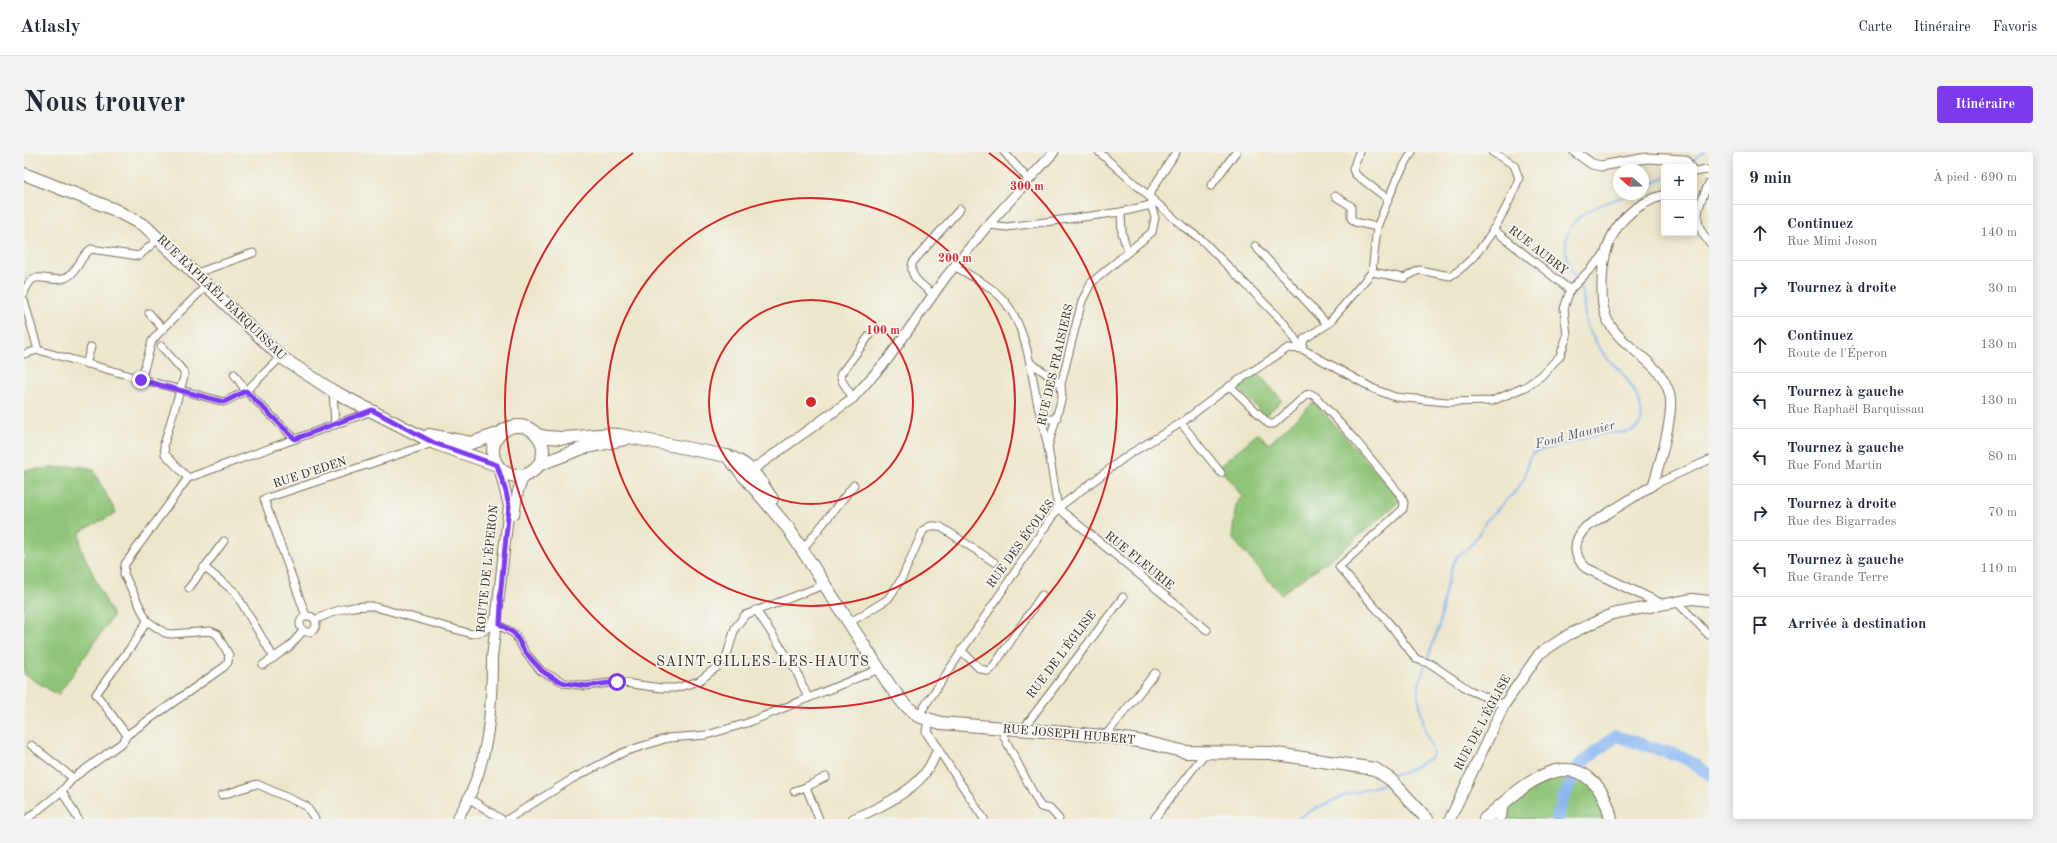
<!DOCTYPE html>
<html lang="fr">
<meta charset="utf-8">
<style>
body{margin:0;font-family:"Old Standard TT",serif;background:#f2f2f3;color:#1f2937}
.controls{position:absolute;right:12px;top:12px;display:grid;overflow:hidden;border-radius:4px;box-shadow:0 2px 10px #0003}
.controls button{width:36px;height:36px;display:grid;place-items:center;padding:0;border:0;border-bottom:1px solid #e0e1e3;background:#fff;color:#1f2937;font:20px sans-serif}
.compass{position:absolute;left:1589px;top:12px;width:36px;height:36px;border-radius:50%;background:#fff;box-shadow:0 2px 10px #0003;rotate:290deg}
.stop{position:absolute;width:12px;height:12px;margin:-9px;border:3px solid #7c3aed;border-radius:50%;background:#fff}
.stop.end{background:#7c3aed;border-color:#fff;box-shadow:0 1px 4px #0008}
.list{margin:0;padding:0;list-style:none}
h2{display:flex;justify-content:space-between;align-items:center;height:52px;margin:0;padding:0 16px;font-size:17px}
h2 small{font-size:13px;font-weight:400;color:#747a83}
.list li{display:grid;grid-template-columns:26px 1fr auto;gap:12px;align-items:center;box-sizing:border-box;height:56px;padding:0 16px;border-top:1px solid #e0e1e3}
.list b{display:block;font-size:15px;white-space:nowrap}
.list p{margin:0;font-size:13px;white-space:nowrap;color:#747a83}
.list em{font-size:13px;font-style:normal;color:#747a83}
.icon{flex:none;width:22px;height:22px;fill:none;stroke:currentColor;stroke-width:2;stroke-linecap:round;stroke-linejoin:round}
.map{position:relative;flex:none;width:1685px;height:667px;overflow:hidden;border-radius:4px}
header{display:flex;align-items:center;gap:24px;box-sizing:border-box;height:56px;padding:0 20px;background:#fff;border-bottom:1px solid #e0e1e3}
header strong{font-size:19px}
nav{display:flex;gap:22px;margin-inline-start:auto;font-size:14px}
.intro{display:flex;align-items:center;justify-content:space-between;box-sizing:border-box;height:96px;padding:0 24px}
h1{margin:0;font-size:28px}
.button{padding:10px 18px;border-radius:4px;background:#7c3aed;color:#fff;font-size:14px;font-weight:700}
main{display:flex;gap:24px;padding:0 24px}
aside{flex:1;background:#fff;border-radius:4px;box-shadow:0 2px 10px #0003}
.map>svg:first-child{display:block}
.green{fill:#8fc578;stroke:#65784b}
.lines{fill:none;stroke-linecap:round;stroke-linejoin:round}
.stream{stroke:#88b6f2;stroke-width:2}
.river{stroke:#88b6f2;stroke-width:12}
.minor-casing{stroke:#796c5a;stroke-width:9}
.tertiary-casing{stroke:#796c5a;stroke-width:11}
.secondary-casing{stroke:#796c5a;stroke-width:12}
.primary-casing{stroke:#796c5a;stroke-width:14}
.minor{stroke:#fff;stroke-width:7}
.tertiary{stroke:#fff;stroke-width:9}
.secondary{stroke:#fff;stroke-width:10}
.primary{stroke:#fff;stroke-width:12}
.route{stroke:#7c3aed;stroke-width:5}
.ring{fill:none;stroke:#d62828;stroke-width:2}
.labels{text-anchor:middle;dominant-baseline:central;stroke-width:3.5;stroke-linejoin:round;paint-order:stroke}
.street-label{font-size:12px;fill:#3b2a1e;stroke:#f6f6f2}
.water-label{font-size:13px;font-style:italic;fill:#52545e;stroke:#f6f6f2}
.quarter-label{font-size:14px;letter-spacing:1px;fill:#3b2a1e;stroke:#f6f6f2}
.centre{fill:#d62828;stroke:#f6f6f2;stroke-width:2}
.ring-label{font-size:12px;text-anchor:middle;font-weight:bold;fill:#d62828;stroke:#f6f6f2;stroke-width:3.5;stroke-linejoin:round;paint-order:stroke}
</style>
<header>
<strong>Atlasly</strong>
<nav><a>Carte</a><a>Itinéraire</a><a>Favoris</a></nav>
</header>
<div class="intro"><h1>Nous trouver</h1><a class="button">Itinéraire</a></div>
<main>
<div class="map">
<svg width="1685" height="667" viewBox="0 0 1685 667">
<rect width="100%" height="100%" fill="#f6f6f2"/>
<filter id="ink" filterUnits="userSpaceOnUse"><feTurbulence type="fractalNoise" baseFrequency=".025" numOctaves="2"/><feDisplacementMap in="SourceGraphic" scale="8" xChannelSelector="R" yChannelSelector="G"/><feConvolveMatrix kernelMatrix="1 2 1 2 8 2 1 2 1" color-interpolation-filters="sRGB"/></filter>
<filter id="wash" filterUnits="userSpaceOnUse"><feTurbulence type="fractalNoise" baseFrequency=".012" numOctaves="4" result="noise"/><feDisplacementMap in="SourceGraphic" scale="16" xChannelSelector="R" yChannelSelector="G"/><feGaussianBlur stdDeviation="0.9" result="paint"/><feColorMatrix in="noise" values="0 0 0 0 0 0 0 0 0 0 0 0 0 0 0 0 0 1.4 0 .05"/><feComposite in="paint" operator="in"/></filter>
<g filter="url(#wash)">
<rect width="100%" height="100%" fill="#ece6ca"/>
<!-- green -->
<g class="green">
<path d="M1232 219 1258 248 1241 264 1213 234Z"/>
<path d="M1290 250 1377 348 1317 399 1257 442 1208 386 1212 352 1218 344 1195 315 1234 281 1245 292Z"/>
<path d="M55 314 69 317 92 361 56 380 57 397 89 464 34 543 0 522V318Z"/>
<path d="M1543 617 1571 631 1587 667H1475L1488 644Z"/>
</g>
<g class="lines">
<!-- stream -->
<g class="stream">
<path d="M1668 9 1680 0"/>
<path d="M1619 36 1640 25"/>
<path d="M1403 509 1415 474 1421 440 1429 412 1433 404 1445 395 1454 383 1462 369 1491 340 1500 327 1505 306 1509 301 1518 298C1539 293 1561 285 1583 281 1592 280 1604 283 1612 276 1627 264 1608 233 1599 222 1594 216 1587 211 1582 205 1575 195 1567 184 1563 174 1559 162 1561 149 1558 138 1555 129 1548 122 1545 113 1530 65 1569 56 1606 42"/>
<path d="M1370 622 1379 621 1408 605 1409 600 1401 578 1394 543 1395 533 1401 513"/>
<path d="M1273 667 1286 659 1320 644 1362 631"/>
</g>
<!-- river -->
<path class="river" d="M1533 667 1538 649 1556 612 1592 584 1659 605 1685 622"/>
</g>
</g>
<g filter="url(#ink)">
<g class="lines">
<!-- minor casing -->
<g class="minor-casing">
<g id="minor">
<path d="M980 0 1005 28"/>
<path d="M1075 0 1161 76 1178 88 1260 171 1278 197"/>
<path d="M1335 0 1329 17 1331 22 1364 47"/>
<path d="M1670 20 1683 18 1685 19"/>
<path d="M1685 31C1674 53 1667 71 1685 90"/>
<path d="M1187 34 1212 0"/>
<path d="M1124 44 1152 0"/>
<path d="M1311 44 1327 54V66L1331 70 1353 75"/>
<path d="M1097 60 1098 81 1104 100"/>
<path d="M964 73 983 75 1097 60 1127 53"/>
<path d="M1469 77 1546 138"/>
<path d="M1231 94 1303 172"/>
<path d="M930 114C948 125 969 134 982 151 1004 180 1007 220 1014 254 1017 268 1022 282 1024 296 1028 315 1030 336 1034 356"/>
<path d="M1348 120 1380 126 1395 118 1426 124C1457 107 1483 58 1495 26L1490 13 1468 0"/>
<path d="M170 122 229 101"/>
<path d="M0 141C10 113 23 133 41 126 53 122 56 104 67 97L115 104 135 86"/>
<path d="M910 143C900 134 883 125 889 110L936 57"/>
<path d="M0 148 14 198"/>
<path d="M125 161 139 177"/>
<path d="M137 194 160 220V225L140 292 141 302 164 326"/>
<path d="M1278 197 1280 187 1304 172 1348 120 1353 75 1373 26 1388 0"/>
<path d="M0 202 14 198 200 250 222 239 257 205"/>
<path d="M1007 211 1037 232"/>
<path d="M62 212 67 195"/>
<path d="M210 222 222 239 271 287"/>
<path d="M117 228 128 189 133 183 182 134"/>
<path d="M1206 234 1245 272H1250L1282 243 1287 242 1292 245 1333 290 1378 345 1380 351 1379 357 1315 415 1365 471 1392 507 1407 512 1445 538 1480 553"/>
<path d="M309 239 311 273"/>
<path d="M829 246 818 229 816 223 845 184"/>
<path d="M1017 267H1033"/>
<path d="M1157 271 1197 321"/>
<path d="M1024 295 1038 245 1037 232 1058 149 1067 131 1128 80 1131 66 1127 53 1128 48"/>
<path d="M1629 333 1685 308"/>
<path d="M1034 356 1183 478"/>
<path d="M778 398 830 333"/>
<path d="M180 415 211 440 250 506"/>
<path d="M165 436 200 389"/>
<path d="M1653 450 1685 483"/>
<path d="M732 458 772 518 784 546"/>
<circle cx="284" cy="472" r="8"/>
<path d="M282 464 240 347 409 291"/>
<path d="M291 468C310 459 326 453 348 454L448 482 460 479 472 464"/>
<path d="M825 471 864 447 877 428 899 379C905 373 909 373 917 375L970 410"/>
<path d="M478 475 491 482 501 500 517 519 541 531 562 534 593 530 637 536H652L675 529 697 512 703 503 711 476 721 463 800 433"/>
<path d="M937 498 955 516 964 519 969 515 1018 443"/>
<path d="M239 513 265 495 279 479"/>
<path d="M894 564 1034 356 1104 303 1157 271 1206 234 1264 196 1278 197 1350 237 1371 245 1423 250 1468 249 1501 235 1517 224 1536 204 1543 184 1540 157 1546 138 1581 102"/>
<path d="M978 577 980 585 1015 652 1017 655 1026 657 1035 667"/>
<path d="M1001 578 1002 573 1099 445"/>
<path d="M103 583 72 542 109 492 123 469"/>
<path d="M1081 584 1131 521"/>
<path d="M7 593 49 626"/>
<path d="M914 597 960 667"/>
<path d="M38 639 54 667"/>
<path d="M770 639 782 635"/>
<path d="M198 643 233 632 282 654 291 667"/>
<path d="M446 647 477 667"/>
<path d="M3 667 38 639 49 626 99 590 103 583 200 515 204 510 205 503 193 482 186 479 147 482 141 481 123 469 100 422 101 412 164 326 348 259"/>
<path d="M484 667 548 627 600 600 644 586 683 583 723 571 855 517"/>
<path d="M795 667 782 635 802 625"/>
<path d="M1130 667 1182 600"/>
</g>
</g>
<!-- tertiary casing -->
<g class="tertiary-casing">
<g id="tertiary">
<path d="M1551 0 1568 12 1577 14 1623 6 1661 8 1666 15"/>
<path d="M728 318 829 246 864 207 921 126 964 73 1030 0"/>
<path d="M1637 452 1562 416C1548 403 1549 388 1562 375L1629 333C1635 314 1650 263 1646 244 1639 210 1601 199 1585 171 1578 159 1578 146 1578 133 1578 88 1597 56 1640 43"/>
<path d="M829 667C853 657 890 639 904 617 908 611 911 604 914 597L903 580 905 568"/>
<path d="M1475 667 1478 662 1479 652"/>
</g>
</g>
<!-- secondary casing -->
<g class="secondary-casing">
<g id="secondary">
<path d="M490 362 494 339 500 323"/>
<path d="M433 667C464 620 468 561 468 506L485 354 475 315"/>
<path d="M1426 667 1480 553 1515 502 1544 483 1588 462 1668 447 1685 449"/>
</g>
</g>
<!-- primary casing -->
<g class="primary-casing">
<g id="primary">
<path d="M0 22 89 57 121 74 257 205 309 239 410 291 473 313"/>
<circle cx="494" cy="299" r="25"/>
<path d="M405 283 447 291 477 281"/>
<path d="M513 283C545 291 565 280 595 283L703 304C728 312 734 327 748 347"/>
<path d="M703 304 764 376 866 534 880 552 894 564 917 571 1081 584 1120 590 1162 600 1246 601 1351 617 1367 628 1403 667"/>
<path d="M514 313 559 296 601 287"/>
<path d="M1461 667C1488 645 1533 596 1568 629 1578 638 1585 654 1587 667"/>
</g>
</g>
<!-- minor -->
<use href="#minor" class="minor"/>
<!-- tertiary -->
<use href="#tertiary" class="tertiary"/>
<!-- secondary -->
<use href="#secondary" class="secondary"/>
<!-- primary -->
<use href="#primary" class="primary"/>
</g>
</g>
<g class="lines" filter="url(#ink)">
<!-- route -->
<path class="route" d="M117 228 200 250 222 239 271 287 348 258 410 291 473 313 482 340 485 354 476 446 477 453 476 472 491 482 501 500 518 519 531 527 541 531 562 534 593 530"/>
</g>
<!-- distance rings -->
<g class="ring">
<circle cx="787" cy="250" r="102"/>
<circle cx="787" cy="250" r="204"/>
<path d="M965 1A306 306 0 1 1 609 1"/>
</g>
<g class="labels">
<!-- street labels -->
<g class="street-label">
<text transform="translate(1514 99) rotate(38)">RUE AUBRY</text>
<text transform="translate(197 146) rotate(44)">RUE RAPHAËL BARQUISSAU</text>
<text transform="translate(1032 213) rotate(-77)">RUE DES FRAISIERS</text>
<text transform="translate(286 321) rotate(-18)">RUE D'EDEN</text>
<text transform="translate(997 392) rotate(-54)">RUE DES ÉCOLES</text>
<text transform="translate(1115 409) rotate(39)">RUE FLEURIE</text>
<text transform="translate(464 417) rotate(-84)">ROUTE DE L'ÉPERON</text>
<text transform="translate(1038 503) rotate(-53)">RUE DE L'ÉGLISE</text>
<text transform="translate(1459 571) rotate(-62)">RUE DE L'ÉGLISE</text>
<text transform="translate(1045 583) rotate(5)">RUE JOSEPH HUBERT</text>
</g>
<!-- water labels -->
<g class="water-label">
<text transform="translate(1551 283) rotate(-14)">Fond Maunier</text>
</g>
<!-- quarter labels -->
<g class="quarter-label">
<text x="739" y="510">SAINT-GILLES-LES-HAUTS</text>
</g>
</g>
<circle cx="787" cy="250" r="6" class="centre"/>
<g class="ring-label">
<text x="1003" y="38">300 m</text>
<text x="931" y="110">200 m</text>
<text x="859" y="182">100 m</text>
</g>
</svg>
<div class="controls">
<button>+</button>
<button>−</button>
</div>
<svg class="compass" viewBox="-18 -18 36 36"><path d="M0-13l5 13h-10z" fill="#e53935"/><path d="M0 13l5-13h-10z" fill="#747a83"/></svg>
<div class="stop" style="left:593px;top:530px"></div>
<div class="stop end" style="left:117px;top:228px"></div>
</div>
<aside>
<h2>9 min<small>À pied · 690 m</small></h2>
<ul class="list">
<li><svg class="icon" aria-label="ahead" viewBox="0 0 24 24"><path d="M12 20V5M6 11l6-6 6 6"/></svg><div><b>Continuez</b><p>Rue Mimi Joson</p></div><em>140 m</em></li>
<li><svg class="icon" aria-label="right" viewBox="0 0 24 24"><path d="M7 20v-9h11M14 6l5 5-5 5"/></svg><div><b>Tournez à droite</b></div><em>30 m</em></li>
<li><svg class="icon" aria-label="ahead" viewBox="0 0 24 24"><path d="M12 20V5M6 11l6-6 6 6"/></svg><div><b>Continuez</b><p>Route de l'Éperon</p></div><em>130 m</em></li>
<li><svg class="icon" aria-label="left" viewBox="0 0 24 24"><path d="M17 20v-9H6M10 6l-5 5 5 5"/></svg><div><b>Tournez à gauche</b><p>Rue Raphaël Barquissau</p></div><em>130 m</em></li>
<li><svg class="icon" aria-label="left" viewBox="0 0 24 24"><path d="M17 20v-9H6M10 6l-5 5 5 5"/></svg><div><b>Tournez à gauche</b><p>Rue Fond Martin</p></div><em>80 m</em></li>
<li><svg class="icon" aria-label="right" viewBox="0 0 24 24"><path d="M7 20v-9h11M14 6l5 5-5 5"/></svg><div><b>Tournez à droite</b><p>Rue des Bigarrades</p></div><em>70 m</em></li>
<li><svg class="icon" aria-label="left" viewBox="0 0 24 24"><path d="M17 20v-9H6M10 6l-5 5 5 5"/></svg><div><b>Tournez à gauche</b><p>Rue Grande Terre</p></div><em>110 m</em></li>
<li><svg class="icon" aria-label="arrive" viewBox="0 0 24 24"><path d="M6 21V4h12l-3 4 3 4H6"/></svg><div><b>Arrivée à destination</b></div></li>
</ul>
</aside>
</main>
